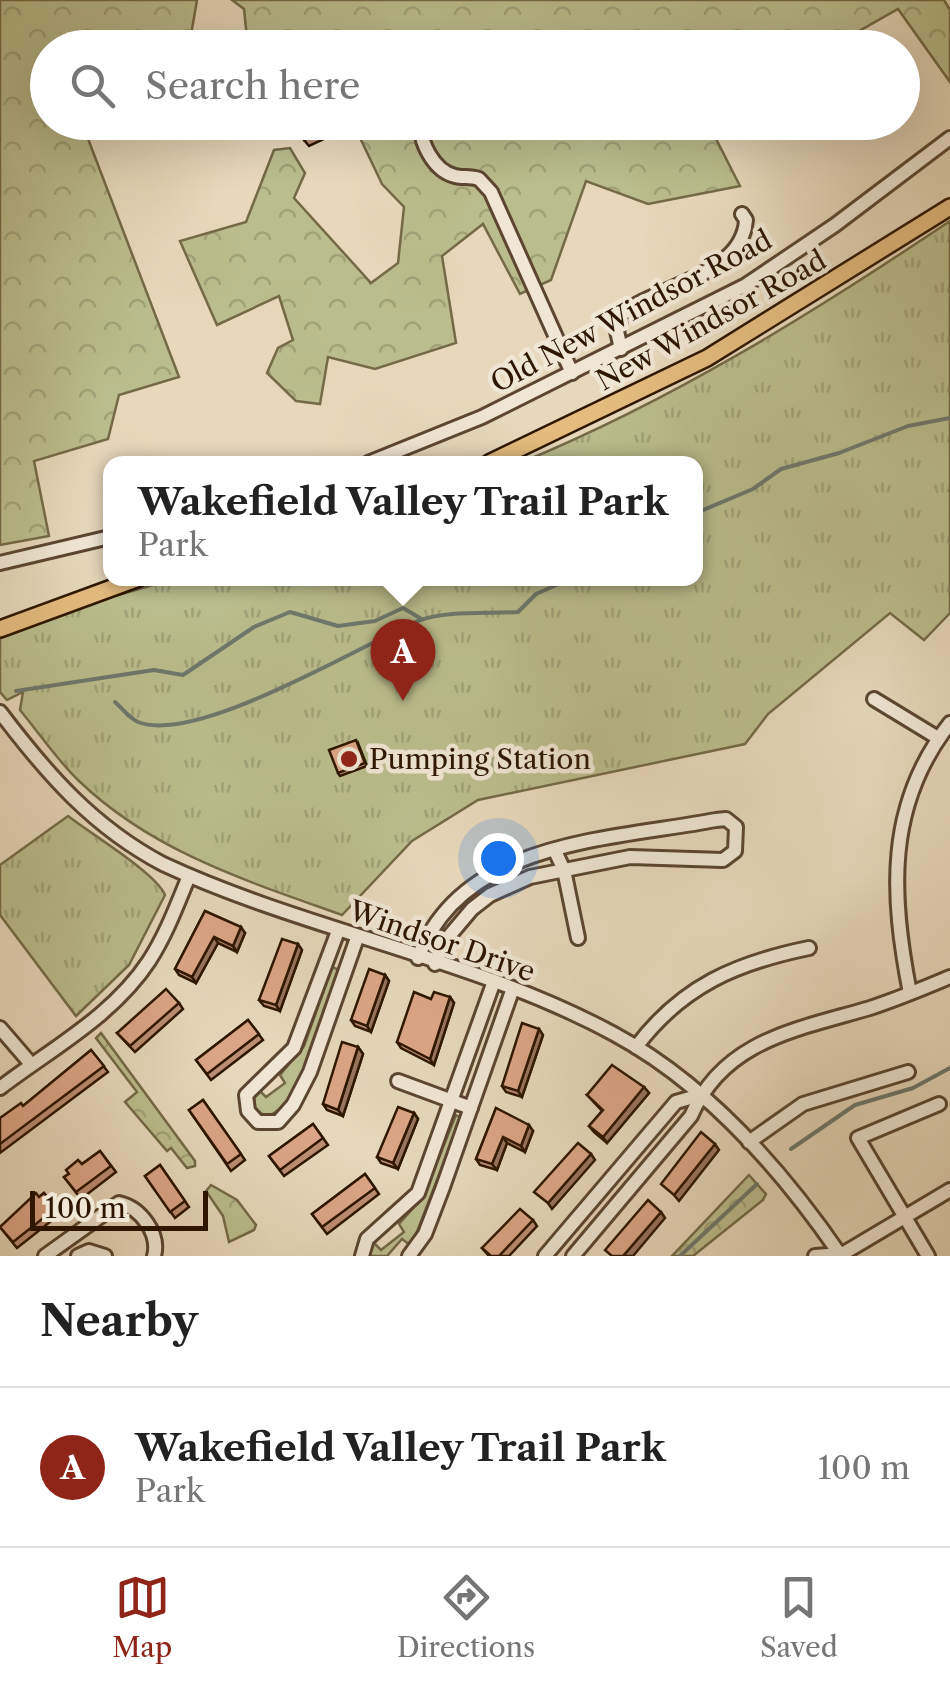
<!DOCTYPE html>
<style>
body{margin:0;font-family:"Libre Caslon Text",serif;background:#f6f6f6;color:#222}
.scale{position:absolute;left:30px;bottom:25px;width:178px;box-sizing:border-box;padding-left:10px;border:5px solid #2e1601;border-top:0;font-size:28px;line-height:35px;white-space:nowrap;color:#2e1601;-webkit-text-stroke:8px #efe6d3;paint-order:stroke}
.you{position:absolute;left:498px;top:858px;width:35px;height:35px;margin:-25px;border:8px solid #fff;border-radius:50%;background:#1a73e8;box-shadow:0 0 0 15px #1a73e833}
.badge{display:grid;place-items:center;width:65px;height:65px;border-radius:50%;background:#8f2418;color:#fff;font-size:32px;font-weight:700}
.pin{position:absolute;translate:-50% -82px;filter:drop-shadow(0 2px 5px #0008)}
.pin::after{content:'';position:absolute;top:52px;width:35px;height:30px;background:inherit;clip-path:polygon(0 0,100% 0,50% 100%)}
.popup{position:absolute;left:103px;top:456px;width:600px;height:130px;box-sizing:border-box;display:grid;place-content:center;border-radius:20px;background:#fff;filter:drop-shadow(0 2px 8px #0005);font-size:32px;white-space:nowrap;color:#767676}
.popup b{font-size:38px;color:#222}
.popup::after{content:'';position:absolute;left:50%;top:100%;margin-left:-20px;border:20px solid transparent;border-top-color:#fff}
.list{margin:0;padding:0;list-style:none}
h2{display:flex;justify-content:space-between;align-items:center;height:130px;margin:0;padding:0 40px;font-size:42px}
h2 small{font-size:32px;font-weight:400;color:#767676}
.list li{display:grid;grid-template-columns:65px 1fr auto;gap:30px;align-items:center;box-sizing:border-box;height:160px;padding:0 40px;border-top:2px solid #e0e0e0}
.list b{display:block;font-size:38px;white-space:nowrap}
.list p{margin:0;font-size:32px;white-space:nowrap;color:#767676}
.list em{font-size:32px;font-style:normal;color:#767676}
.icon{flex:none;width:55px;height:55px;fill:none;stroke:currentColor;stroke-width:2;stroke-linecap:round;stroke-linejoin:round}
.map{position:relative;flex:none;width:950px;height:1256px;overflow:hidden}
.search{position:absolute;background:#fff;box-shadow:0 10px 40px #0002;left:30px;right:30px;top:30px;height:110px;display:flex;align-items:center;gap:25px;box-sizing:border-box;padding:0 35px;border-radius:55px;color:#767676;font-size:38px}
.sheet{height:290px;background:#fff}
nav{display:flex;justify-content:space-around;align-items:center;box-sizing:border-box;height:140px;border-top:2px solid #e0e0e0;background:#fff;font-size:28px;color:#767676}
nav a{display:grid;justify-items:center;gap:5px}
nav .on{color:#8f2418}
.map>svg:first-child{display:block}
.grass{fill:#babd8d;stroke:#746a47;stroke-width:2.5}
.forest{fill:url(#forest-crowns);stroke:#746a47;stroke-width:2.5}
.park{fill:url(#park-tufts);stroke:#746a47;stroke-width:2.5}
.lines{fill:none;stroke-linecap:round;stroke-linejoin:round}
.stream{stroke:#6d786b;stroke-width:4}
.minor-casing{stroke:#5c4630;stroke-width:18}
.major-casing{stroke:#2e1601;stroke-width:20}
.minor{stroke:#efe6d3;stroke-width:12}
.major{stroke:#e4bc7e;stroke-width:15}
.wall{fill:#bc8f74;stroke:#2e1601;stroke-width:2.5}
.shaded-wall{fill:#99745e;stroke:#2e1601;stroke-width:2.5}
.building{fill:#dba687;stroke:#2e1601;stroke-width:2.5}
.poi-dot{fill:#8f2418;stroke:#efe6d3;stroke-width:4}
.labels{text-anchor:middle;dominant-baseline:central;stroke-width:9;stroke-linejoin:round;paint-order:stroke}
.street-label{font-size:28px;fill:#2e1601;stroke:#efe6d3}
.poi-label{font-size:28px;fill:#2e1601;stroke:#efe6d3;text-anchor:start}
</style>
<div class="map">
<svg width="950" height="1256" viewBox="0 0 950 1256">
<defs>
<pattern id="forest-crowns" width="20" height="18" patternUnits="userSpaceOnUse" patternTransform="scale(2.5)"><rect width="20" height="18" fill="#babd8d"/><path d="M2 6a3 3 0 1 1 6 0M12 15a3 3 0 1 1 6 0" fill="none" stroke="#a0a278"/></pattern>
<pattern id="park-tufts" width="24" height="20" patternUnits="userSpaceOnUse" patternTransform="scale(2.5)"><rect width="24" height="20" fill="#babd8d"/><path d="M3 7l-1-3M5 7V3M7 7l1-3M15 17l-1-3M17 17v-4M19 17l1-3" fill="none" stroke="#a0a278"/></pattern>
</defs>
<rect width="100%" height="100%" fill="#e7d8bb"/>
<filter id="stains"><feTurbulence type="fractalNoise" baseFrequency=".002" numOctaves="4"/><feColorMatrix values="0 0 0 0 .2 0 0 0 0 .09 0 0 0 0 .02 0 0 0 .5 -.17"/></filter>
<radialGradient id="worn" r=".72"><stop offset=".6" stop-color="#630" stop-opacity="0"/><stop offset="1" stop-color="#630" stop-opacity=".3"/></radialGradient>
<!-- grass -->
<g class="grass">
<path d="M332 967 339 970C329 1001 300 1115 264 1116L255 1108 254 1095 259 1090 266 1097 285 1083 280 1075 304 1046Z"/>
<path d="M456 1115 461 1118 415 1237 410 1245 402 1239 387 1256H368L374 1243 381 1250 404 1232 399 1224 423 1197Z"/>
</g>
<!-- forest -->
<g class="forest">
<path d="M0 0H197L191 35 129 47 48 48V122L82 123 179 377 119 395 108 439 34 461 49 536 0 545Z"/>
<path d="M232 0H944L950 10V82L898 9 840 42 841 47 248 48 244 9Z"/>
<path d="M353 123H708L740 186 648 204 586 181 551 280 520 294 483 224 442 256 456 343 375 369 328 357 320 404 296 401 267 373 278 348 293 340 279 296 217 325 180 241 246 222 274 150 290 148 305 173 294 198 371 283 398 263 404 207 382 184Z"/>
<path d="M101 1033 195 1161V1166L187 1168 171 1148 167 1151 125 1102 137 1092 96 1038Z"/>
<path d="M749 1175 766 1194 763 1200 693 1256H672Z"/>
<path d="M211 1185 237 1200 256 1225 254 1230 229 1242 223 1216 206 1191Z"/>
</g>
<!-- park -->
<g class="park">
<path d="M950 221V613L924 640 890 613 768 714 745 744 478 800 412 841 342 915C247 881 153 852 79 781 57 760 39 733 20 710L23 692 7 700 0 692V638L97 601 174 579 696 578V463H520C673 400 813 313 950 221Z"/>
<path d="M68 816C91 834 156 873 165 895L129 965 76 1016 0 915V865Z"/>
</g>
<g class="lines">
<!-- stream -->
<g class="stream">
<path d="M696 513 753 489 781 469 839 453 908 426 950 418"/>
<path d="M16 691 154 670 183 675 254 627 290 612 338 626 375 621 403 608 420 618"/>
<path d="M115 702C122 708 129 718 138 722 197 745 359 646 418 621 446 610 488 614 518 612L536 594 572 578"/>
<path d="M791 1149 855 1105 913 1088 950 1068"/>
<path d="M680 1256 757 1184"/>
</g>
<!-- minor casing -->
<g class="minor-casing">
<g id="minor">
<path d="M422 122C418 141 434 171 455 176 462 178 470 176 479 179L491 192 572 373"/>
<path d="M621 349 617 331 622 314C657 286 743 275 746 220L742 214"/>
<path d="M368 463 482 417 746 285 835 225 950 138"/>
<path d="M0 563 110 537"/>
<path d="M874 699 938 738"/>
<path d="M0 712C47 774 93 827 163 864 307 931 476 959 614 1034 707 1084 782 1170 841 1256"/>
<path d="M555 851 564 870 578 938"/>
<path d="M338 931 294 1048 246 1095 248 1111 258 1122H278L293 1105 310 1072 357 938"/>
<path d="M418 958C462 840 610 840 716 820L726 819 736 827 735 851 723 860 630 857 530 877 490 895 472 909 445 941 435 964"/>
<path d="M910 993C891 896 885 806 950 723"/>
<path d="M0 1028 31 1064"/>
<path d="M636 1047C682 986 736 963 809 948"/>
<path d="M398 1081 471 1108"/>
<path d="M0 1088C51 1049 113 1016 149 961 166 935 177 905 189 876"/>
<path d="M749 1142 803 1104 908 1072"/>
<path d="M45 1256 119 1203C141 1208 160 1234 154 1256"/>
<path d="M78 1256 89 1251 105 1256"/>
<path d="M362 1256 367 1239 418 1193 493 984"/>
<path d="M409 1256 425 1234 443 1187 512 991"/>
<path d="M545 1256 676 1102 700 1095"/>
<path d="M573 1256 691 1116C724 1039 800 1029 870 1008 897 999 924 988 950 977"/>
<path d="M815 1256 841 1254"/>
<path d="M839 1256 950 1190"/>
<path d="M928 1256 858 1138 939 1104"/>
</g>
</g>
<!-- major casing -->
<g class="major-casing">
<g id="major">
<path d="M489 463 707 358 950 207"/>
<path d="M0 629 139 578"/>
</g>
</g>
<!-- minor -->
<use href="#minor" class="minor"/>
<!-- major -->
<use href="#major" class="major"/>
</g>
<!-- wall -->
<g class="wall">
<path d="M315 122 324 139 309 146 304 140Z"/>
<path d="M429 122H449L451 127 434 134 430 128Z"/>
<path d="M358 743 367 766 340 776 338 773Z"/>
<path d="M205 911 245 933 237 952 218 943 196 983 179 975 175 969Z"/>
<path d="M302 950 280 1011 264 1006 259 1000Z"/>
<path d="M385 975 389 981 371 1032 355 1026 351 1020Z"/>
<path d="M450 997 454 1003 434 1065 401 1048 397 1042 431 999Z"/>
<path d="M179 1003 183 1009 135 1052 117 1033Z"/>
<path d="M248 1020 263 1040 211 1080 196 1060Z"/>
<path d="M543 1035 522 1097 506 1092 502 1086Z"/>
<path d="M358 1047 363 1054 343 1116 327 1110 323 1104Z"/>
<path d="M91 1050 108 1072 0 1153V1118L23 1106Z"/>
<path d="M644 1087 649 1093 607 1143 594 1132 589 1126 602 1111 587 1095Z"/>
<path d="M203 1100 245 1160 231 1171 189 1110Z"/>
<path d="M496 1108 533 1131 525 1152 507 1143 497 1170 480 1165 476 1159Z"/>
<path d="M414 1113 418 1119 398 1169 381 1163 377 1157Z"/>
<path d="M313 1124 328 1145 284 1176 269 1156Z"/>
<path d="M100 1151 116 1172 81 1199 64 1177Z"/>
<path d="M160 1165 189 1207 175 1218 145 1176Z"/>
<path d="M365 1174 379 1194 327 1234 312 1214Z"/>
<path d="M44 1193 60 1214 17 1248 0 1227Z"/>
<path d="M533 1220 537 1226 509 1256H489L482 1248Z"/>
</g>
<!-- shaded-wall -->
<g class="shaded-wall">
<path d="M241 927 245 933 237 952 233 946Z"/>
<path d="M214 937 218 943 196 983 192 977Z"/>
<path d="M298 944 302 950 280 1011 276 1005Z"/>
<path d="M385 975 389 981 371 1032 367 1026Z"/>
<path d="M450 997 454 1003 434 1065 430 1059Z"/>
<path d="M539 1029 543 1035 522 1097 518 1091Z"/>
<path d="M358 1047 363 1054 343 1116 338 1110Z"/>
<path d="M644 1087 649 1093 607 1143 603 1137Z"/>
<path d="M414 1113 418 1119 398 1169 393 1163Z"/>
<path d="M529 1125 533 1131 525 1152 521 1146Z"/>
<path d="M503 1137 507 1143 497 1170 492 1164Z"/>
<path d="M715 1144 719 1150 679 1201 674 1195Z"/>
<path d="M591 1154 595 1160 552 1209 548 1203Z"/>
<path d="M661 1212 665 1218 633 1256H623Z"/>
</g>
<!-- building -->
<g class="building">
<path d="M308 122H314L320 133 304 140 298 127Z"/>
<path d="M429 122H444L430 128Z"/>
<path d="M356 740 365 763 338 773 329 750Z"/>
<path d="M205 911 241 927 233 946 214 937 192 977 175 969Z"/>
<path d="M282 939 298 944 276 1005 259 1000Z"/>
<path d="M369 969 385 975 367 1026 351 1020Z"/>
<path d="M166 989 179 1003 130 1046 117 1033Z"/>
<path d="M414 992 431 999 434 992 450 997 430 1059 397 1042Z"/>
<path d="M248 1020 259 1034 207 1074 196 1060Z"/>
<path d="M522 1023 539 1029 518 1091 502 1086Z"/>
<path d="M342 1042 358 1047 338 1110 323 1104Z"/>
<path d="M91 1050 104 1066 0 1144V1118L21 1103 23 1106Z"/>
<path d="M612 1065 644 1087 603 1137 589 1126 603 1110 587 1095Z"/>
<path d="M203 1100 241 1154 227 1164 189 1110Z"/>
<path d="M398 1107 414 1113 393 1163 377 1157Z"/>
<path d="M496 1108 529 1125 521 1146 503 1137 492 1164 476 1159Z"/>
<path d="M313 1124 323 1138 280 1170 269 1156Z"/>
<path d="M701 1132 715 1144 674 1195 661 1184Z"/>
<path d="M578 1143 591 1154 548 1203 534 1192Z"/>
<path d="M100 1151 111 1166 76 1192 64 1177 69 1174 66 1170 78 1160 82 1164Z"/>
<path d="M160 1165 185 1201 170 1212 145 1176Z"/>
<path d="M365 1174 375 1188 322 1227 312 1214Z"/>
<path d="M36 1193 39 1197 44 1193 56 1208 13 1242 0 1227Z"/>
<path d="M648 1200 661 1212 623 1256H612L605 1250Z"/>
<path d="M520 1209 533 1220 499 1256H491L482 1248Z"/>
</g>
<!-- markers -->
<circle class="poi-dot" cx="349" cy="759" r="10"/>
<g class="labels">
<!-- street labels -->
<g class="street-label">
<text transform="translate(631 311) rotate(-28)">Old New Windsor Road</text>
<text transform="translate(711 320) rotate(-29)">New Windsor Road</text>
<text transform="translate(442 941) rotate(19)">Windsor Drive</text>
</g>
<!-- poi labels -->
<g class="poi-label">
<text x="369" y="759">Pumping Station</text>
</g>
</g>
<rect width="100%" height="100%" filter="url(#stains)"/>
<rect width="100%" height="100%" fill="url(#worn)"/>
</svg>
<div class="scale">100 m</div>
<div class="you"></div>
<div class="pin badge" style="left:403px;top:701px">A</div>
<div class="popup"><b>Wakefield Valley Trail Park</b>Park</div>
<div class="search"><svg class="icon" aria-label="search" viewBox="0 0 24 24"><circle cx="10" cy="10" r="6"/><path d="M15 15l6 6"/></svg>Search here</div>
</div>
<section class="sheet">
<h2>Nearby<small></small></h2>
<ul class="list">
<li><span class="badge">A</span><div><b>Wakefield Valley Trail Park</b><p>Park</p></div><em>100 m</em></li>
</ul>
</section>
<nav>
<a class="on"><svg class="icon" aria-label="map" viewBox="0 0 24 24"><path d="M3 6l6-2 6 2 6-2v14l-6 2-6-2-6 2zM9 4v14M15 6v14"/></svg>Map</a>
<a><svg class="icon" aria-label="directions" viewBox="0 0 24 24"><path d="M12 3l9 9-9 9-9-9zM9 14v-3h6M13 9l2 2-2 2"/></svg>Directions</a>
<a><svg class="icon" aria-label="saved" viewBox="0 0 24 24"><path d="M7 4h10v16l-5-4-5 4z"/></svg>Saved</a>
</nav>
